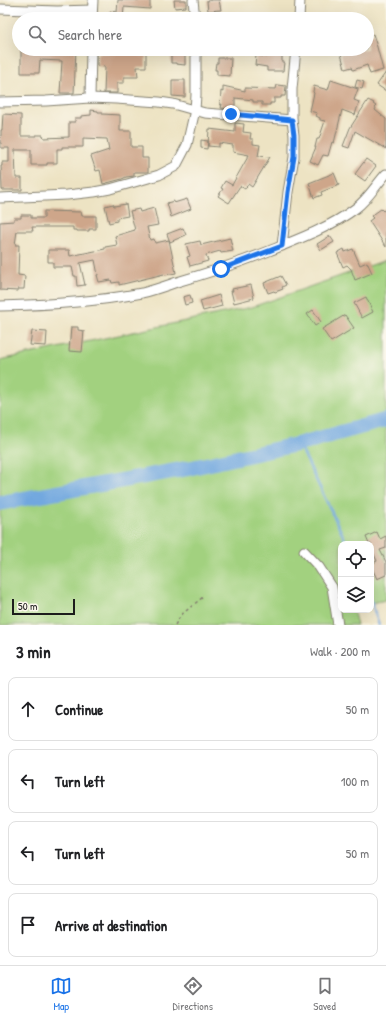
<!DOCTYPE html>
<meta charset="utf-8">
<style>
body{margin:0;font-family:"Patrick Hand",sans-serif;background:#f6f6f6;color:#202124}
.controls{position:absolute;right:12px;bottom:12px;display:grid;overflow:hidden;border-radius:8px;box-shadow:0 4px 16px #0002}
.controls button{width:36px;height:36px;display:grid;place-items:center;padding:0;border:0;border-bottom:1px solid #e0e0e0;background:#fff;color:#202124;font:20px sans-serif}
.scale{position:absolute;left:12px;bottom:10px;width:63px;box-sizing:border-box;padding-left:4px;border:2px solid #1c1c1c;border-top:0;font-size:11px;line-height:14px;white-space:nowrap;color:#1c1c1c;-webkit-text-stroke:3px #fbf7ec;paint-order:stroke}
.stop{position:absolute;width:12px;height:12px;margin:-9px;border:3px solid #1a73e8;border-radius:50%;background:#fff}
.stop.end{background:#1a73e8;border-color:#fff;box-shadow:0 1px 4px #0008}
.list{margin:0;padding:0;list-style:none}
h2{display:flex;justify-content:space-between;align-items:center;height:52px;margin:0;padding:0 16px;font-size:17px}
h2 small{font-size:13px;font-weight:400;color:#757577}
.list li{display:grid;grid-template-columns:26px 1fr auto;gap:12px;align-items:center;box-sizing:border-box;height:64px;margin:0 8px 8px;padding:0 8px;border:1px solid #e0e0e0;border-radius:8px}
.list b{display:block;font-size:15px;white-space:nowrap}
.list em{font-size:13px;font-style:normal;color:#757577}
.icon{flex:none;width:22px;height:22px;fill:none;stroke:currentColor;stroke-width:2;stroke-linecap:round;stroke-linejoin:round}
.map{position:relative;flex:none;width:386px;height:625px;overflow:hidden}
.search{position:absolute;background:#fff;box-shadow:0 4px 16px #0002;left:12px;right:12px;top:12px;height:44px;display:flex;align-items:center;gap:10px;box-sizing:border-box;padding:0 14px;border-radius:22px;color:#757577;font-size:15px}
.sheet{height:340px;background:#fff}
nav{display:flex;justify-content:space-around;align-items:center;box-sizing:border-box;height:56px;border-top:1px solid #e0e0e0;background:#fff;font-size:11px;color:#757577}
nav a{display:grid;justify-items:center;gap:2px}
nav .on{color:#1a73e8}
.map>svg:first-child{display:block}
.green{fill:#a2d17f;stroke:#5f764e}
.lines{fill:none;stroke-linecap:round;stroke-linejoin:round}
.stream{stroke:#71a7df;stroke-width:2.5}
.river{stroke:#71a7df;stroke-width:15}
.building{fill:#cea68a}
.minor-casing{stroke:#848070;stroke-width:11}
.path{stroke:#848070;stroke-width:1.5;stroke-dasharray:3 3;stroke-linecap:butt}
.minor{stroke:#fff;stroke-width:9}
.route{stroke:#1a73e8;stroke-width:5}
</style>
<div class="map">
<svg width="386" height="625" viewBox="0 0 386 625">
<rect width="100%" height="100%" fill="#fbf7ec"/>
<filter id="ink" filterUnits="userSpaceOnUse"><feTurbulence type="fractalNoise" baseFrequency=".025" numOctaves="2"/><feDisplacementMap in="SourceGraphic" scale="8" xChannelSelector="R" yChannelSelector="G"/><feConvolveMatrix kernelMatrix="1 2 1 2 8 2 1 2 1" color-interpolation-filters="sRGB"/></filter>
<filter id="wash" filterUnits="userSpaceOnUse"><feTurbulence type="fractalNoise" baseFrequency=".012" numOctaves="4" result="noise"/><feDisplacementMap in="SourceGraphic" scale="16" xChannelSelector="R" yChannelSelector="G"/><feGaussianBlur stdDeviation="0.9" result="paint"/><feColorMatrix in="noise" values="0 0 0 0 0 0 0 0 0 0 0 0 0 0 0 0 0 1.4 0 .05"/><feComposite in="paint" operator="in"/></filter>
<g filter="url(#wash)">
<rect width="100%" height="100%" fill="#ede3c3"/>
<!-- green -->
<path class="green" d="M386 260V600L371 603V544H341V610H353L357 625H0V360L252 307Z"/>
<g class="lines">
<!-- stream -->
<g class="stream">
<path d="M299 444 347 544"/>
<path d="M371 601 379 625"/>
</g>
<!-- river -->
<path class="river" d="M0 503 190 468 299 444 386 420"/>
</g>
<g id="blocks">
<!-- building -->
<g class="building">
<path d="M118 0H150V9L124 7 123 19H110V11L117 12Z"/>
<path d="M174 0H186V7L175 8Z"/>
<path d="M213 0H219L221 10 208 11 207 1Z"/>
<path d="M373 34 377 47 383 70 370 74 367 65 353 70 352 67 345 69 341 54 358 49H367V37Z"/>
<path d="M21 49H76L74 93H60L62 61 40 60 39 73H21Z"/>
<path d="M115 49H146V67H137L138 77H124V83H117V93H104L105 67 97 66V53H112V51H115Z"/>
<path d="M171 49H183V52H185V65L176 64V63H171Z"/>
<path d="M267 52H282V62H284L283 71H267V67L255 65 256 55 267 57Z"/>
<path d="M218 58H231L230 76 217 75V70H215L216 63H218Z"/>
<path d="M386 72V91L377 85Z"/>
<path d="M172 80H185V97L172 96Z"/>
<path d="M331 80 358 89 354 100 359 102 355 115 342 110 334 143 332 142 328 156 323 155 318 165 310 161 316 147H315L317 139H319L325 121 320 120V118L316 116 317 113 310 111 314 93 313 92 314 86 328 90Z"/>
<path d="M357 80 364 82 362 89 355 87Z"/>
<path d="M277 85 286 86 285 96H281V98H274V103H270V105H262V102H253V100L235 98V105L234 106V109L221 108 222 104 220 105 221 91 223 92V86L245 91V88L276 89Z"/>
<path d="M368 100 374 103 373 104 376 106 375 107 376 108 375 110 386 119V149L355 131 349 148 343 146 350 128Z"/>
<path d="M91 110 98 111V112H102V114L120 115V131H131V147H142V158H148V172H134V176L126 177 122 179 103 184 100 170 96 171 91 156 109 150 107 139 83 138V147H62V149H57V163H47V165H31V150H15L16 178H22V190H2L1 166H2V162H9V148H1V143H0V136H1V130H2L3 114 21 115V136H36V135H43L44 138 69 137V122H75V118H81V116L91 115Z"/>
<path d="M235 123 244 124 243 132 251 133 250 139H253V144L260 145 258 156 270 157 252 187 248 184 245 189 240 186 229 203 218 196 223 189 221 188 225 181 232 185 249 155 233 152V145L219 143V147L208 146 209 129 235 132Z"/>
<path d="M201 140 208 141 207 149 201 148Z"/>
<path d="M366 159 376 166 365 181 355 174Z"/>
<path d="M334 173 339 185 321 192 322 195 314 198 309 183Z"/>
<path d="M187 199 191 209 171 217 167 203 174 201V203Z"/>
<path d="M113 204 114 206 126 204 128 216 117 218V221L109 223 105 206Z"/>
<path d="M154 208 158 225 147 227 150 240 154 239 155 243 169 240 176 273 165 275 164 274 119 285V282L112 283 111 280 99 282 97 275H98L95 260 80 263 85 285 77 286 76 276H74L72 267H53V262H48V250H69L70 256 105 249V247L117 245 115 236 135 230 130 211 139 209 140 212Z"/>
<path d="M381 209 383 211 386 209V247L369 221 373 218 371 216Z"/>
<path d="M44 211 81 212 82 216H96V229H89V231H77V230H73V227H32L33 231H17L15 245H19L18 275 25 276 24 289H18V291L0 290V222L14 221V218H21V215H31V218H44Z"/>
<path d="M183 228 186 235 170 242 167 234Z"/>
<path d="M330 236 334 242 321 250 317 244Z"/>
<path d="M230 238 233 251 221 253 220 251 206 255 208 261 190 266 187 257 190 256 186 244 200 241 201 245Z"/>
<path d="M344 249 345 252 353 249 360 265 367 262 372 273 355 280 351 269 347 265 343 267 337 253Z"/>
<path d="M281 276 286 285 282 287 283 289 275 292 274 291 268 293 264 283Z"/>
<path d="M251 285 254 298 234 303 231 291H233L232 289Z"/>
<path d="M190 295 192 303 185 305 183 297Z"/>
<path d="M219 295 222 306 203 311 200 301Z"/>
<path d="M366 297 373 312 362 318 354 303Z"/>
<path d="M313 310 321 322 315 326 307 314Z"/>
<path d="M345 315 354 328 331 342 322 329Z"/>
<path d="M71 327H78V330L84 331 82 352 69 351Z"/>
<path d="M32 331 47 332 46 346 30 345Z"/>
<path d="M377 532 380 539 386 536V548L380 550 386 562V575L377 579 371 566V564L377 561 371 548V544H369L366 537Z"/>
</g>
</g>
</g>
<g filter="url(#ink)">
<use href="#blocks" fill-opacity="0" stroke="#848070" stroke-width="1"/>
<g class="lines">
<!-- minor casing -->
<g class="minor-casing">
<g id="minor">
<path d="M193 0 195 19"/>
<path d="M0 9 57 11 92 10"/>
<path d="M92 19 93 0"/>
<path d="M299 19 300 0"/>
<path d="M90 98 91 49"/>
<path d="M0 102 46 101 90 98 116 99 159 102 173 104 205 113 292 120"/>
<path d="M0 198 67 195 94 192 110 189 159 175 176 166 187 145 195 110 196 95V49"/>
<path d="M282 246 288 192 294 157V135L292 120V89L296 49"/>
<path d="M0 306C48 305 95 302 142 293 154 290 165 286 177 282 208 273 239 263 269 251 299 239 331 227 356 208 368 199 376 185 386 174"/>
<path d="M304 551 319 567 332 587 338 625"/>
</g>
</g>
<!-- path -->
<path class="path" d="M175 625 181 615 203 597"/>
<!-- minor -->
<use href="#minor" class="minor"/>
</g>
</g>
<g class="lines" filter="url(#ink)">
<!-- route -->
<path class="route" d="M221 269 282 246 288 192 294 157V135L292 120 231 114"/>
</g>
</svg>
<div class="controls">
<button><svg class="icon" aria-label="locate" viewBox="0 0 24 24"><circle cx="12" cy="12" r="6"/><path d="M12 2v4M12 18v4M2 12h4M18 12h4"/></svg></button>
<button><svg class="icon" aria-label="layers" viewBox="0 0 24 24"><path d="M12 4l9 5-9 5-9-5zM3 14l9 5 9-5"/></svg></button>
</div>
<div class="scale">50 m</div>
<div class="stop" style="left:221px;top:269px"></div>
<div class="stop end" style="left:231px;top:114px"></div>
<div class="search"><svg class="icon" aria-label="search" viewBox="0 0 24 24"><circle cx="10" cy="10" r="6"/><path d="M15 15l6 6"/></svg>Search here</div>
</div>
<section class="sheet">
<h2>3 min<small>Walk · 200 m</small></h2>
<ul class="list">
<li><svg class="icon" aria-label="ahead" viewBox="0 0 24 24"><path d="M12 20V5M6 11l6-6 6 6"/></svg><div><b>Continue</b></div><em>50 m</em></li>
<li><svg class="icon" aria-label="left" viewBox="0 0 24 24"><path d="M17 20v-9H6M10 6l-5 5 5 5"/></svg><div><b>Turn left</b></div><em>100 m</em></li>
<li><svg class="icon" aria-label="left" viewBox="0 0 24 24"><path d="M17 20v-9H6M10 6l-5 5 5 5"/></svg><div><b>Turn left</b></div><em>50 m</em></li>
<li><svg class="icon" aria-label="arrive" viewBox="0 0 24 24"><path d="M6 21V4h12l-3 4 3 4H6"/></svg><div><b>Arrive at destination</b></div></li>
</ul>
</section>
<nav>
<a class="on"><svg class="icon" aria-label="map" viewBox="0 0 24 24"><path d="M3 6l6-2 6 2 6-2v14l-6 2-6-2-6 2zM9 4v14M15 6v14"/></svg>Map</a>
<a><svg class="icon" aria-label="directions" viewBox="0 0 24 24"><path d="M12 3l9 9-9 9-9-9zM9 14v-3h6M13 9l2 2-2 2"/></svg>Directions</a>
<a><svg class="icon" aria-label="saved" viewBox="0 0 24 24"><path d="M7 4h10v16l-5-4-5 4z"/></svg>Saved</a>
</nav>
